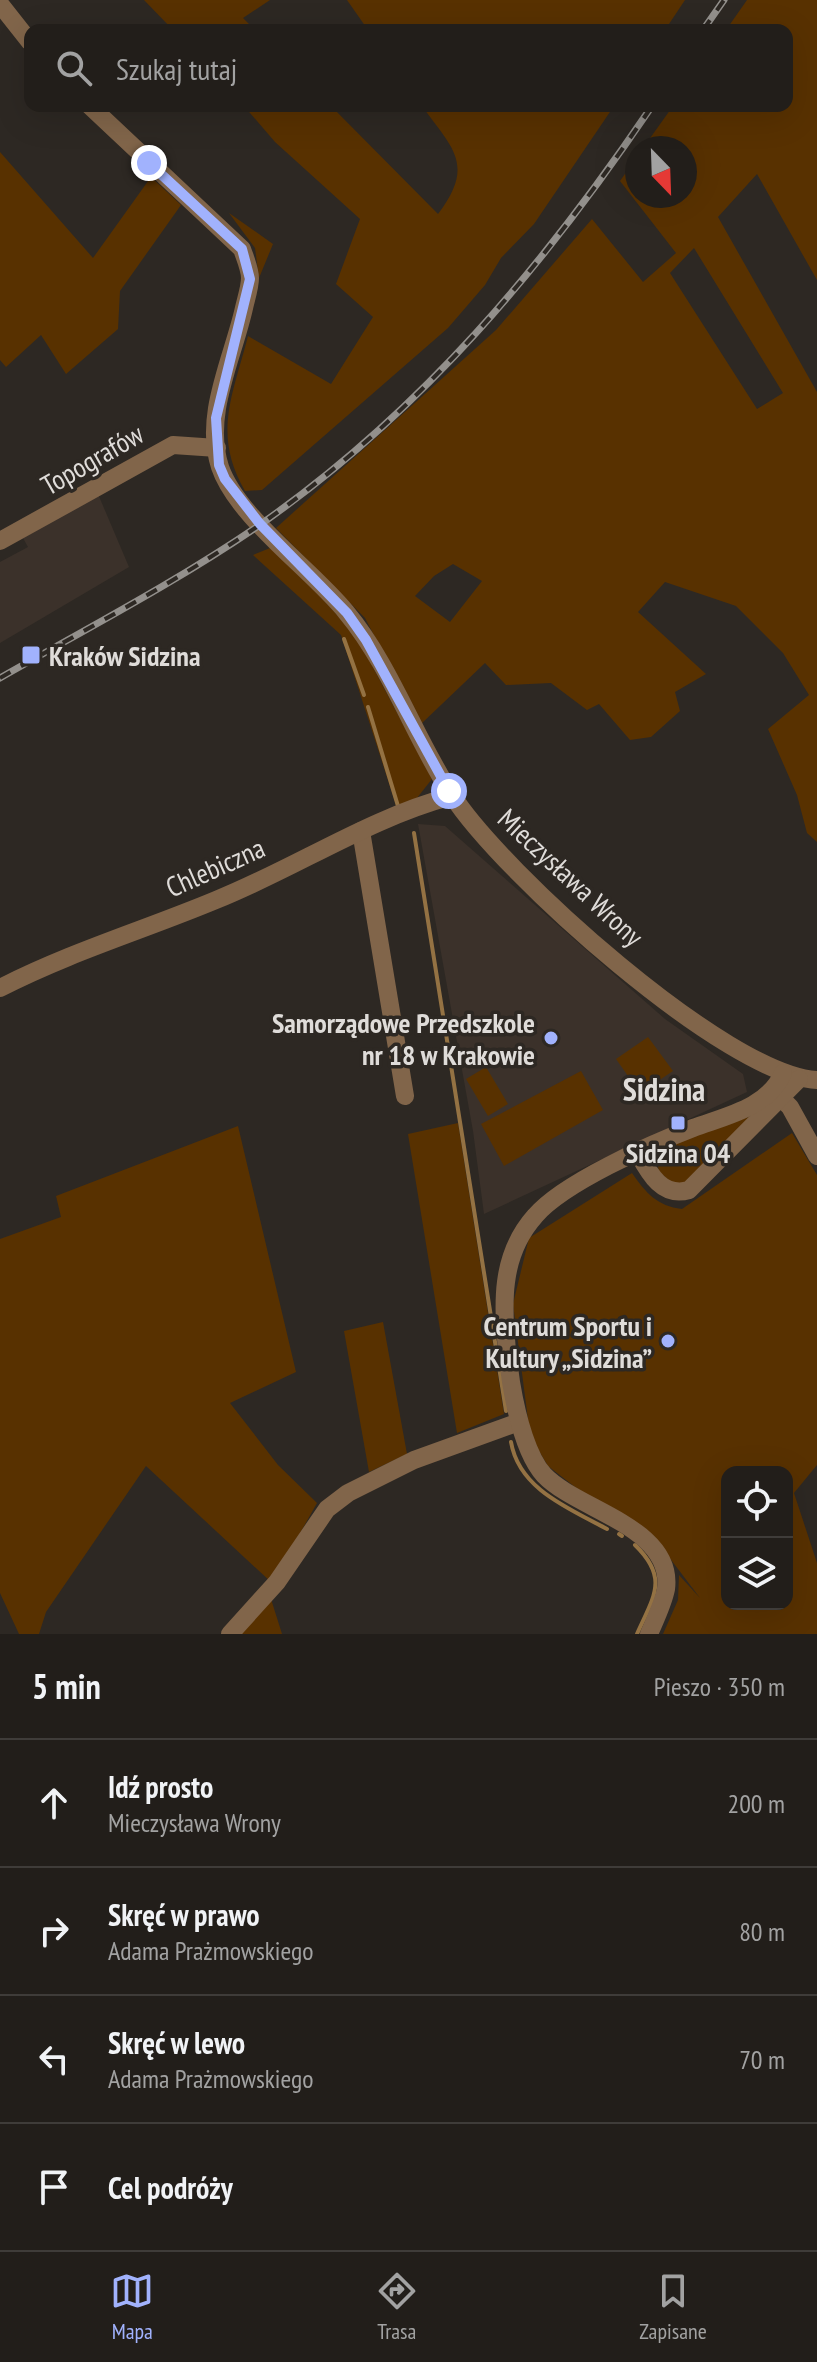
<!DOCTYPE html>
<html lang="pl">
<meta charset="utf-8">
<style>
body{margin:0;font-family:"PT Sans Narrow",sans-serif;background:#2a2723;color:#f1f3f6}
.controls{position:absolute;right:24px;bottom:24px;display:grid;overflow:hidden;border-radius:16px;box-shadow:0 8px 32px #0002}
.controls button{width:72px;height:72px;display:grid;place-items:center;padding:0;border:0;border-bottom:2px solid #3f3c39;background:#221e1a;color:#f1f3f6;font:40px sans-serif}
.compass{position:absolute;left:625px;top:136px;width:72px;height:72px;border-radius:50%;background:#221e1a;box-shadow:0 8px 32px #0002;rotate:157deg}
.stop{position:absolute;width:24px;height:24px;margin:-18px;border:6px solid #a1b2fd;border-radius:50%;background:#fff}
.stop.end{background:#a1b2fd;border-color:#fff;box-shadow:0 2px 8px #0008}
.list{margin:0;padding:0;list-style:none}
h2{display:flex;justify-content:space-between;align-items:center;height:104px;margin:0;padding:0 32px;font-size:34px}
h2 small{font-size:26px;font-weight:400;color:#a2a2a2}
.list li{display:grid;grid-template-columns:52px 1fr auto;gap:24px;align-items:center;box-sizing:border-box;height:128px;padding:0 32px;border-top:2px solid #3f3c39}
.list b{display:block;font-size:30px;white-space:nowrap}
.list p{margin:0;font-size:26px;white-space:nowrap;color:#a2a2a2}
.list em{font-size:26px;font-style:normal;color:#a2a2a2}
.icon{flex:none;width:44px;height:44px;fill:none;stroke:currentColor;stroke-width:2;stroke-linecap:round;stroke-linejoin:round}
.map{position:relative;flex:none;width:817px;height:1634px;overflow:hidden}
.search{position:absolute;background:#221e1a;box-shadow:0 8px 32px #0002;left:24px;right:24px;top:24px;height:88px;display:flex;align-items:center;gap:20px;box-sizing:border-box;padding:0 28px;border-radius:16px;color:#a2a2a2;font-size:30px}
.sheet{height:616px;background:#221e1a}
nav{display:flex;justify-content:space-around;align-items:center;box-sizing:border-box;height:112px;border-top:2px solid #3f3c39;background:#221e1a;font-size:22px;color:#a2a2a2}
nav a{display:grid;justify-items:center;gap:4px}
nav .on{color:#a1b2fd}
.map>svg:first-child{display:block}
.built{fill:#3b312a}
.green{fill:#583100;fill-rule:evenodd}
.lines{fill:none;stroke-linecap:round;stroke-linejoin:round}
.stream{stroke:#947243;stroke-width:4}
.minor{stroke:#81654a;stroke-width:18}
.rail-casing{stroke:#93908c;stroke-width:7}
.rail{stroke:#2d2823;stroke-width:4;stroke-dasharray:12;stroke-linecap:butt}
.route{stroke:#a1b2fd;stroke-width:10}
.poi-dot{fill:#a1b2fd;stroke:#2d2823;stroke-width:3}
.labels{text-anchor:middle;dominant-baseline:central;stroke-width:7;stroke-linejoin:round;paint-order:stroke}
.street-label{font-size:28px;fill:#dfdcd9;stroke:#2d2823}
.poi-label{font-size:28px;font-weight:bold;fill:#dfdcd9;stroke:#2d2823;text-anchor:end}
.quarter-label{font-size:32px;font-weight:bold;fill:#dfdcd9;stroke:#2d2823}
</style>
<div class="map">
<svg width="817" height="1634" viewBox="0 0 817 1634">
<rect width="100%" height="100%" fill="#2d2823"/>
<!-- built -->
<g class="built">
<path d="M98 494 129 567 0 643V562L28 547 23 538Z"/>
<path d="M418 824 445 826 665 1019 743 1074 747 1092 484 1214 473 1131Z"/>
</g>
<!-- green -->
<g class="green">
<path d="M144 0H270L243 18 255 30H173Z"/>
<path d="M347 0H685L665 30H368Z"/>
<path d="M747 0H817V280L757 174 718 217 817 392V842L807 833 797 795 768 729 809 695 783 653 736 606 665 582 638 612 706 674 675 692 680 711 651 737 630 740 599 704 587 710 551 683 506 685 485 663 420 725 365 618 276 528 496 330 592 219 643 282 676 253 620 181 637 157V196H685V148H643L673 106H787V30H726ZM694 248 783 393 757 409 670 273ZM453 564 482 581 450 622 415 596 434 576Z"/>
<path d="M244 106H331L438 214C476 164 452 148 422 106H614L534 224 501 258 485 285 448 328 262 490 245 491C212 434 233 395 248 336L331 384 373 317 336 284 360 219 275 142Z"/>
<path d="M0 152 93 258 151 177 181 205 120 291 118 329 66 374 41 335 6 367 0 360Z"/>
<path d="M229 213 273 244 259 278 255 248Z"/>
<path d="M275 546 357 637 432 779 417 798 397 808 341 635 253 555Z"/>
<path d="M648 1037 673 1071 640 1093 616 1059Z"/>
<path d="M486 1067 508 1104 488 1116 466 1079Z"/>
<path d="M581 1071 603 1110 504 1166 481 1124Z"/>
<path d="M751 1116 686 1183H672L659 1172 657 1162 666 1146Z"/>
<path d="M458 1123 504 1414 457 1433 408 1134Z"/>
<path d="M238 1126 296 1372 230 1403 278 1465 317 1503 272 1583 146 1466 46 1612 39 1634H19L0 1593V1239L61 1217 56 1196Z"/>
<path d="M792 1133 817 1175V1465L794 1493 817 1563V1634H663L678 1600 679 1575 700 1598 659 1544 575 1487 548 1466 536 1446 529 1427 513 1304 529 1238 632 1173C646 1193 657 1206 682 1209ZM727 1472H787V1604H727Z"/>
<path d="M383 1322 407 1454 369 1472 344 1331Z"/>
<path d="M271 1599 282 1634H239Z"/>
</g>
<g class="lines">
<!-- stream -->
<g class="stream">
<path d="M344 639 364 695"/>
<path d="M368 707 398 806"/>
<path d="M414 833 506 1411"/>
<path d="M511 1442C519 1489 568 1508 607 1529"/>
<path d="M619 1534 622 1536"/>
<path d="M635 1545C669 1578 654 1596 637 1634"/>
</g>
<!-- minor -->
<g class="minor">
<path d="M0 4 30 42"/>
<path d="M90 106 242 249C245 258 250 269 250 278 250 287 246 299 244 308 233 358 203 415 220 467 237 517 312 570 346 612 391 666 414 737 452 795 501 872 727 1076 817 1080"/>
<path d="M0 541 173 445 217 448"/>
<path d="M361 831 405 1096"/>
<path d="M0 988C70 952 144 930 216 900 296 868 369 818 452 796"/>
<path d="M775 1092 790 1107 817 1156"/>
<path d="M638 1153C649 1173 662 1198 689 1190L799 1079"/>
<path d="M230 1634 277 1582 327 1509 348 1493 414 1460 519 1422"/>
<path d="M649 1634C655 1620 663 1604 666 1589 674 1527 577 1510 544 1475 513 1441 500 1327 506 1282 509 1258 519 1234 535 1216 563 1183 651 1144 693 1128 725 1116 768 1108 783 1073"/>
</g>
<!-- rail casing -->
<g class="rail-casing">
<g id="rail">
<path d="M703 30 724 0"/>
<path d="M0 678C88 628 178 581 261 524 421 412 543 267 652 106"/>
</g>
</g>
<!-- rail -->
<use href="#rail" class="rail"/>
</g>
<g class="lines">
<!-- route -->
<path class="route" d="M149 163 242 249 250 279 216 418 219 465 225 479 260 524 347 613 366 640 449 791"/>
</g>
<!-- markers -->
<g class="poi-dot">
<rect x="21" y="645" width="20" height="20" rx="4"/>
<circle cx="551" cy="1038" r="8"/>
<rect x="670" y="1115" width="16" height="16" rx="4"/>
<circle cx="668" cy="1341" r="8"/>
</g>
<g class="labels">
<!-- street labels -->
<g class="street-label">
<text transform="translate(92 459) rotate(-30)">Topografów</text>
<text transform="translate(215 867) rotate(-24)">Chlebiczna</text>
<text transform="translate(571 877) rotate(43)">Mieczysława Wrony</text>
</g>
<!-- poi labels -->
<g class="poi-label">
<text x="49" y="655" text-anchor="start">Kraków Sidzina</text>
<text x="535" y="1022">Samorządowe Przedszkole<tspan x="535" dy="32">nr 18 w Krakowie</tspan></text>
<text x="678" y="1152" text-anchor="middle">Sidzina 04</text>
<text x="652" y="1325">Centrum Sportu i<tspan x="652" dy="32">Kultury „Sidzina”</tspan></text>
</g>
<!-- quarter labels -->
<g class="quarter-label">
<text x="664" y="1089">Sidzina</text>
</g>
</g>
</svg>
<div class="controls">
<button><svg class="icon" aria-label="locate" viewBox="0 0 24 24"><circle cx="12" cy="12" r="6"/><path d="M12 2v4M12 18v4M2 12h4M18 12h4"/></svg></button>
<button><svg class="icon" aria-label="layers" viewBox="0 0 24 24"><path d="M12 4l9 5-9 5-9-5zM3 14l9 5 9-5"/></svg></button>
</div>
<svg class="compass" viewBox="-18 -18 36 36"><path d="M0-13l5 13h-10z" fill="#e53935"/><path d="M0 13l5-13h-10z" fill="#a2a2a2"/></svg>
<div class="stop" style="left:449px;top:791px"></div>
<div class="stop end" style="left:149px;top:163px"></div>
<div class="search"><svg class="icon" aria-label="search" viewBox="0 0 24 24"><circle cx="10" cy="10" r="6"/><path d="M15 15l6 6"/></svg>Szukaj tutaj</div>
</div>
<section class="sheet">
<h2>5 min<small>Pieszo · 350 m</small></h2>
<ul class="list">
<li><svg class="icon" aria-label="ahead" viewBox="0 0 24 24"><path d="M12 20V5M6 11l6-6 6 6"/></svg><div><b>Idź prosto</b><p>Mieczysława Wrony</p></div><em>200 m</em></li>
<li><svg class="icon" aria-label="right" viewBox="0 0 24 24"><path d="M7 20v-9h11M14 6l5 5-5 5"/></svg><div><b>Skręć w prawo</b><p>Adama Prażmowskiego</p></div><em>80 m</em></li>
<li><svg class="icon" aria-label="left" viewBox="0 0 24 24"><path d="M17 20v-9H6M10 6l-5 5 5 5"/></svg><div><b>Skręć w lewo</b><p>Adama Prażmowskiego</p></div><em>70 m</em></li>
<li><svg class="icon" aria-label="arrive" viewBox="0 0 24 24"><path d="M6 21V4h12l-3 4 3 4H6"/></svg><div><b>Cel podróży</b></div></li>
</ul>
</section>
<nav>
<a class="on"><svg class="icon" aria-label="map" viewBox="0 0 24 24"><path d="M3 6l6-2 6 2 6-2v14l-6 2-6-2-6 2zM9 4v14M15 6v14"/></svg>Mapa</a>
<a><svg class="icon" aria-label="directions" viewBox="0 0 24 24"><path d="M12 3l9 9-9 9-9-9zM9 14v-3h6M13 9l2 2-2 2"/></svg>Trasa</a>
<a><svg class="icon" aria-label="saved" viewBox="0 0 24 24"><path d="M7 4h10v16l-5-4-5 4z"/></svg>Zapisane</a>
</nav>
